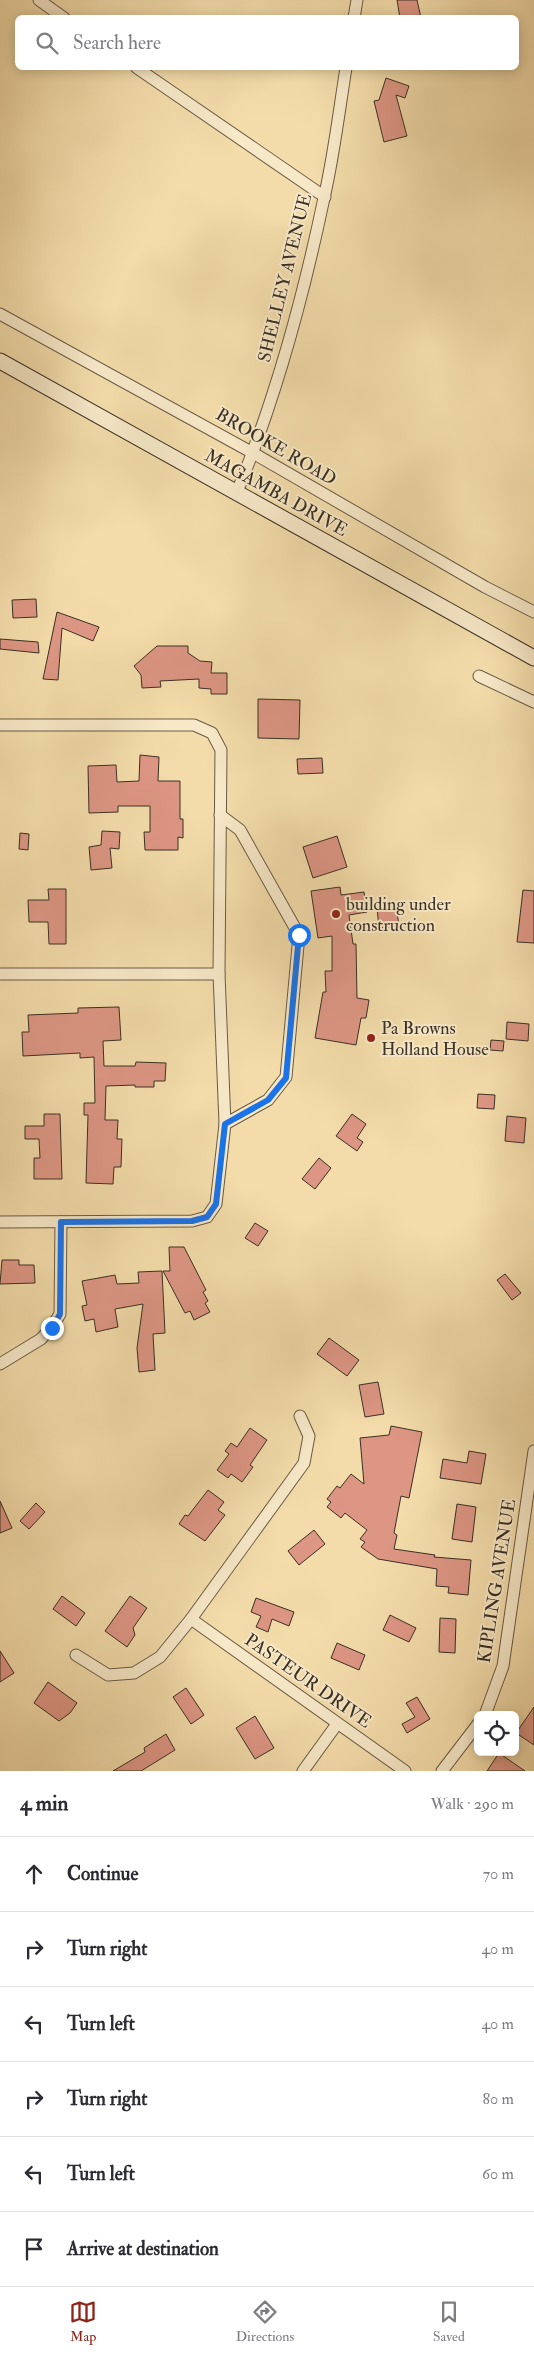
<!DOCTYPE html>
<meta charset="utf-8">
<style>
body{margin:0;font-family:"IM FELL Double Pica",serif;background:#f2f2f3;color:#2b2b33}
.controls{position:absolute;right:15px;bottom:15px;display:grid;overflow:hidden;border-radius:8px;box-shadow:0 2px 12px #0003}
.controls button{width:45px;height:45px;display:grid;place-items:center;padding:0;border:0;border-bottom:1px solid #e1e1e2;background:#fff;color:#2b2b33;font:25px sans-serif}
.stop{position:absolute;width:15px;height:15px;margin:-11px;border:4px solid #1a73e8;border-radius:50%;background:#fff}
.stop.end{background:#1a73e8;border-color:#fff;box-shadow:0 1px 5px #0008}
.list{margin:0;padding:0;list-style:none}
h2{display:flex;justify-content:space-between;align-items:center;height:65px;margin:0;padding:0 20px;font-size:21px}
h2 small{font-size:16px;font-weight:400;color:#7c7c81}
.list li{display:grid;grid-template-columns:32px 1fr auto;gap:15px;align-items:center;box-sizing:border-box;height:75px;padding:0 20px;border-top:1px solid #e1e1e2}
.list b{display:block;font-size:19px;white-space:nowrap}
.list em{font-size:16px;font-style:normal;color:#7c7c81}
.icon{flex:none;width:28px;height:28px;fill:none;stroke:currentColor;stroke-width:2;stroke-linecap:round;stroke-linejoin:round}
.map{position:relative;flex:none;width:534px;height:1771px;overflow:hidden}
.search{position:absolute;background:#fff;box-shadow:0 2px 12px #0003;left:15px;right:15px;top:15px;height:55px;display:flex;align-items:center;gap:12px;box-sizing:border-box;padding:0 18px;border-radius:8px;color:#7c7c81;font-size:19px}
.sheet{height:515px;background:#fff}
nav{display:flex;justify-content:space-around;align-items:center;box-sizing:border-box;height:70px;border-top:1px solid #e1e1e2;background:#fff;font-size:14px;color:#7c7c81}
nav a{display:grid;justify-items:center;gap:2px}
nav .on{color:#8f2418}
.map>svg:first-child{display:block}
.building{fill:#dd9684;stroke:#3a3024}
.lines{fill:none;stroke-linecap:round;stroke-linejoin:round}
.street-casing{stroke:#685b46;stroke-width:13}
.secondary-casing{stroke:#3a3024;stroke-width:17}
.street{stroke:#f7e8c8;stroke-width:11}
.secondary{stroke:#f7e8c8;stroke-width:15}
.route{stroke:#1a73e8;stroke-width:6}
.poi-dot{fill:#8f2418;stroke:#f7e8c8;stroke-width:2}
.labels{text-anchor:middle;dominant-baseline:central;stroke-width:4;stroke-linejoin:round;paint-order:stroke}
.street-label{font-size:18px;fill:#3a3024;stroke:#f7e8c8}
.poi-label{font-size:18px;fill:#3a3024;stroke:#f7e8c8;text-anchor:start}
</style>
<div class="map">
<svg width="534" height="1771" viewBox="0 0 534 1771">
<rect width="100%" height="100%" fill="#f3dcaa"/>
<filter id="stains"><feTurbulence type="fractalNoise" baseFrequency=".004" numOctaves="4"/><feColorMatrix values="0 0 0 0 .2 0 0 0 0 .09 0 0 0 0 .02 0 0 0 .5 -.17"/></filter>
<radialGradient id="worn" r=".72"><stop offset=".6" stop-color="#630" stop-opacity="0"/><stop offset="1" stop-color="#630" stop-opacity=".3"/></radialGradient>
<!-- building -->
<g class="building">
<path d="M397 0H417L421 18H400Z"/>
<path d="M386 78 409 86 405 98 396 95 407 136 384 142 374 101 379 100Z"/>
<path d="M36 599 37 617 13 618 12 600Z"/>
<path d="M57 612 99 627 93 641 62 628 58 680 43 679Z"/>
<path d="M0 639 38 642 39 653 0 649Z"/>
<path d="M157 646H188V653L200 661 212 662 211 673H227V694H211V689L199 688V679L160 681 161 687 142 688 141 675 134 666Z"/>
<path d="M258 699 300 700 299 739 258 738Z"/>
<path d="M140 755 159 757 158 781H180V819H183V838L178 837V850H145L144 832H150V806H118V812L89 813 88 766 116 765 117 782 139 781Z"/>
<path d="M322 758 323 773 298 774 297 759Z"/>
<path d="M102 831 120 832 119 849 110 848 112 868 91 870 89 847 101 845Z"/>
<path d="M20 833 29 834 28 850 19 849Z"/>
<path d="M337 836 347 867 313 878 303 847Z"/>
<path d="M340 887 341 895 364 892 367 912 349 915 353 944H356L357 998 369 1000 366 1018H361L356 1045 315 1038 323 992H326L325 971H332V936L318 938 311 891Z"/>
<path d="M48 889H66V944H49L48 922H29L28 900H49Z"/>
<path d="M523 890 534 891V943L517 942Z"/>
<path d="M396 906 399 926 379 928 377 908Z"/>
<path d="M119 1007 121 1040 103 1041 104 1066H135L136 1062 166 1063 165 1081H154V1087H135V1085L106 1086 105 1120H118L117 1139H122L121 1167H114L113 1184 86 1183 88 1115H84V1103H95L94 1057 80 1058V1053L23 1056 22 1032H29L28 1015 78 1013V1008Z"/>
<path d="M507 1022 529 1024 528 1041 506 1039Z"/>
<path d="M491 1040 504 1041 503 1051 490 1050Z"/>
<path d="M478 1094 495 1095 494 1109 477 1108Z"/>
<path d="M44 1114H60L62 1179H34V1158H40L39 1139H25V1126H44Z"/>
<path d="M352 1114 366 1124 357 1138 363 1142 357 1151 336 1136Z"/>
<path d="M507 1116 526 1118 524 1143 505 1141Z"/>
<path d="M319 1158 331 1168 315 1189 302 1179Z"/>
<path d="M255 1223 268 1231 258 1246 245 1238Z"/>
<path d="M169 1247H184L206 1290 203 1292 208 1301 205 1303 210 1312 194 1320 190 1311 185 1313 163 1271H170Z"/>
<path d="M2 1260H19V1265H34L35 1283 0 1284Z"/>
<path d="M162 1271 165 1333 153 1334 155 1370 139 1372 137 1348 143 1304 115 1309 118 1327 96 1332 94 1319 85 1321 82 1306 87 1305 82 1281 115 1275 117 1284 139 1283 138 1272Z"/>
<path d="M505 1274 521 1293 512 1300 497 1280Z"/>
<path d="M329 1338 359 1360 347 1376 317 1354Z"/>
<path d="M378 1382 384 1414 365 1417 359 1385Z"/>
<path d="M391 1426 422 1432 409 1498 401 1496 394 1533 397 1535 394 1549 435 1555 434 1557 471 1560 468 1595 448 1593 449 1587 436 1586 437 1569 378 1559 361 1547 365 1542 360 1539 367 1530 345 1513 341 1518 327 1507 331 1502 327 1499 337 1486 340 1488 351 1474 364 1484 360 1438 389 1435Z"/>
<path d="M250 1428 267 1440 250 1465 253 1467 242 1482 231 1474 228 1478 217 1470 229 1454 225 1451 231 1443 237 1447Z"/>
<path d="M469 1451 486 1454 481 1484 440 1478 443 1459 467 1463Z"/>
<path d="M208 1490 224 1502 218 1510 225 1515 205 1541 179 1524 185 1515 188 1516Z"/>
<path d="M0 1501 12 1528 0 1533Z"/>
<path d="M36 1503 45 1512 29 1529 20 1521Z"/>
<path d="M457 1504 476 1507 472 1542 452 1539Z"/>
<path d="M314 1530 325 1544 299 1565 288 1551Z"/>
<path d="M62 1596 85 1613 76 1626 53 1609Z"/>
<path d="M130 1596 147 1608 133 1628 135 1635 127 1647 105 1631Z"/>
<path d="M256 1598 294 1612 289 1626 272 1619 268 1632 256 1627 261 1616 251 1612Z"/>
<path d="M390 1615 416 1628 409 1642 383 1630Z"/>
<path d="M440 1618 456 1619 455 1653 439 1652Z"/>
<path d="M337 1643 365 1655 359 1670 331 1658Z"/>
<path d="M0 1651 14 1673 0 1682Z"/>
<path d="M48 1682 77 1703 70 1713 59 1721 34 1703Z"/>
<path d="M186 1688 204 1715 191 1724 173 1697Z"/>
<path d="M417 1697 430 1719 407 1733 402 1724 415 1717 406 1703Z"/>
<path d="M534 1707V1745L516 1733Z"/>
<path d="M255 1716 274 1748 255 1759 236 1728Z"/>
<path d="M166 1734 175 1750 141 1771H113L145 1752 144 1748Z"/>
<path d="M499 1753 525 1771H487Z"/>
</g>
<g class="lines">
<!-- street casing -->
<g class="street-casing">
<g id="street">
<path d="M39 0 64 18"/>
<path d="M354 18 357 0"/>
<path d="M137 68 325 197"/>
<path d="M0 314 253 453 485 587 534 612"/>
<path d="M237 492C276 398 303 298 324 198 334 155 339 111 346 68"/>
<path d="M479 676 534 702"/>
<path d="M0 725H194L212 733 221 750 219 974 225 1124 216 1204 207 1217 192 1221 0 1222"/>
<path d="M220 815 240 830 299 935 286 1077 268 1100 225 1124"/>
<path d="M0 974H219"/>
<path d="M0 1364 41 1339 52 1327 60 1314 61 1222"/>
<path d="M191 1619 405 1771"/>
<path d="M76 1655 108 1675 134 1673 160 1657 191 1619 304 1463 309 1436 300 1416"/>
<path d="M485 1715 503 1666 534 1451"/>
<path d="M303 1771 337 1724"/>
<path d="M442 1771 478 1724"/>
</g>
</g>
<!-- secondary casing -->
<g class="secondary-casing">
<path id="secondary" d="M0 361 534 658"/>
</g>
<!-- street -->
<use href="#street" class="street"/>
<!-- secondary -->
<use href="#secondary" class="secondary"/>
</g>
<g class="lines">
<!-- route -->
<path class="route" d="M52 1328 60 1314 61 1222 192 1221 207 1217 216 1204 225 1124 268 1100 286 1078 299 935"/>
</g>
<!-- markers -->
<g class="poi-dot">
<circle cx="336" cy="914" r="5"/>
<circle cx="371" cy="1038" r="5"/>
</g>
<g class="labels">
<!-- street labels -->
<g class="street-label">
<text transform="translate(285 278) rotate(-76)">SHELLEY AVENUE</text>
<text transform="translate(276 447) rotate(30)">BROOKE ROAD</text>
<text transform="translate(276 493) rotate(29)">MAGAMBA DRIVE</text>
<text transform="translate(497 1581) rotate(-81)">KIPLING AVENUE</text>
<text transform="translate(308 1681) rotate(35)">PASTEUR DRIVE</text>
</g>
<!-- poi labels -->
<g class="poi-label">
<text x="346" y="904">building under<tspan x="346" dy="21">construction</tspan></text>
<text x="381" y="1028">Pa Browns<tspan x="381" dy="21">Holland House</tspan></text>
</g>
</g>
<rect width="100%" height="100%" filter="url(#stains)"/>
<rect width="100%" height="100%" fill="url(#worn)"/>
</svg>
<div class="controls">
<button><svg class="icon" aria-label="locate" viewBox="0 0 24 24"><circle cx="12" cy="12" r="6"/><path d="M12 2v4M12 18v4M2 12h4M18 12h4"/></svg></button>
</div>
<div class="stop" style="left:299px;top:935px"></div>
<div class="stop end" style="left:52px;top:1328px"></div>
<div class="search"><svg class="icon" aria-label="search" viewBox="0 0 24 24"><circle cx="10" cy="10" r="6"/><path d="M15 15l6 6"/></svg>Search here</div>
</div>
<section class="sheet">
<h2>4 min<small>Walk · 290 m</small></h2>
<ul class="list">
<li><svg class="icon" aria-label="ahead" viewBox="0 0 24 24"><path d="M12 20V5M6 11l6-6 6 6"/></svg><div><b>Continue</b></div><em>70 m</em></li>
<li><svg class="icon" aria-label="right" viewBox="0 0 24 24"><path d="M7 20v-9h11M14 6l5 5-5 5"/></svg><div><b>Turn right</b></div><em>40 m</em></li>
<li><svg class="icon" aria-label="left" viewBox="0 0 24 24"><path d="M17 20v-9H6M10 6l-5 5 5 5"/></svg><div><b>Turn left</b></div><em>40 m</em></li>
<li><svg class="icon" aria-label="right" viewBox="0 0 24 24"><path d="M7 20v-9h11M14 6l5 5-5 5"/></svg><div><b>Turn right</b></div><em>80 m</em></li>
<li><svg class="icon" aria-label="left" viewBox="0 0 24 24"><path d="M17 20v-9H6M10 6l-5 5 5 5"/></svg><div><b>Turn left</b></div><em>60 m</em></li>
<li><svg class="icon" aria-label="arrive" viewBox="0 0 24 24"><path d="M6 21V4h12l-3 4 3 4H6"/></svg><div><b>Arrive at destination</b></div></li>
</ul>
</section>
<nav>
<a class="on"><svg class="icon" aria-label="map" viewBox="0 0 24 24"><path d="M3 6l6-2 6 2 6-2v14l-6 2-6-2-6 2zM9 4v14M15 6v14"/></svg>Map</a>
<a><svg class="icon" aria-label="directions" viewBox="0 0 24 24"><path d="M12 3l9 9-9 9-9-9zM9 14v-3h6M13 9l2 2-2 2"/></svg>Directions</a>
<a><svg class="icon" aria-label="saved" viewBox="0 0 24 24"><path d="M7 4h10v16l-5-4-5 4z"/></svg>Saved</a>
</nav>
